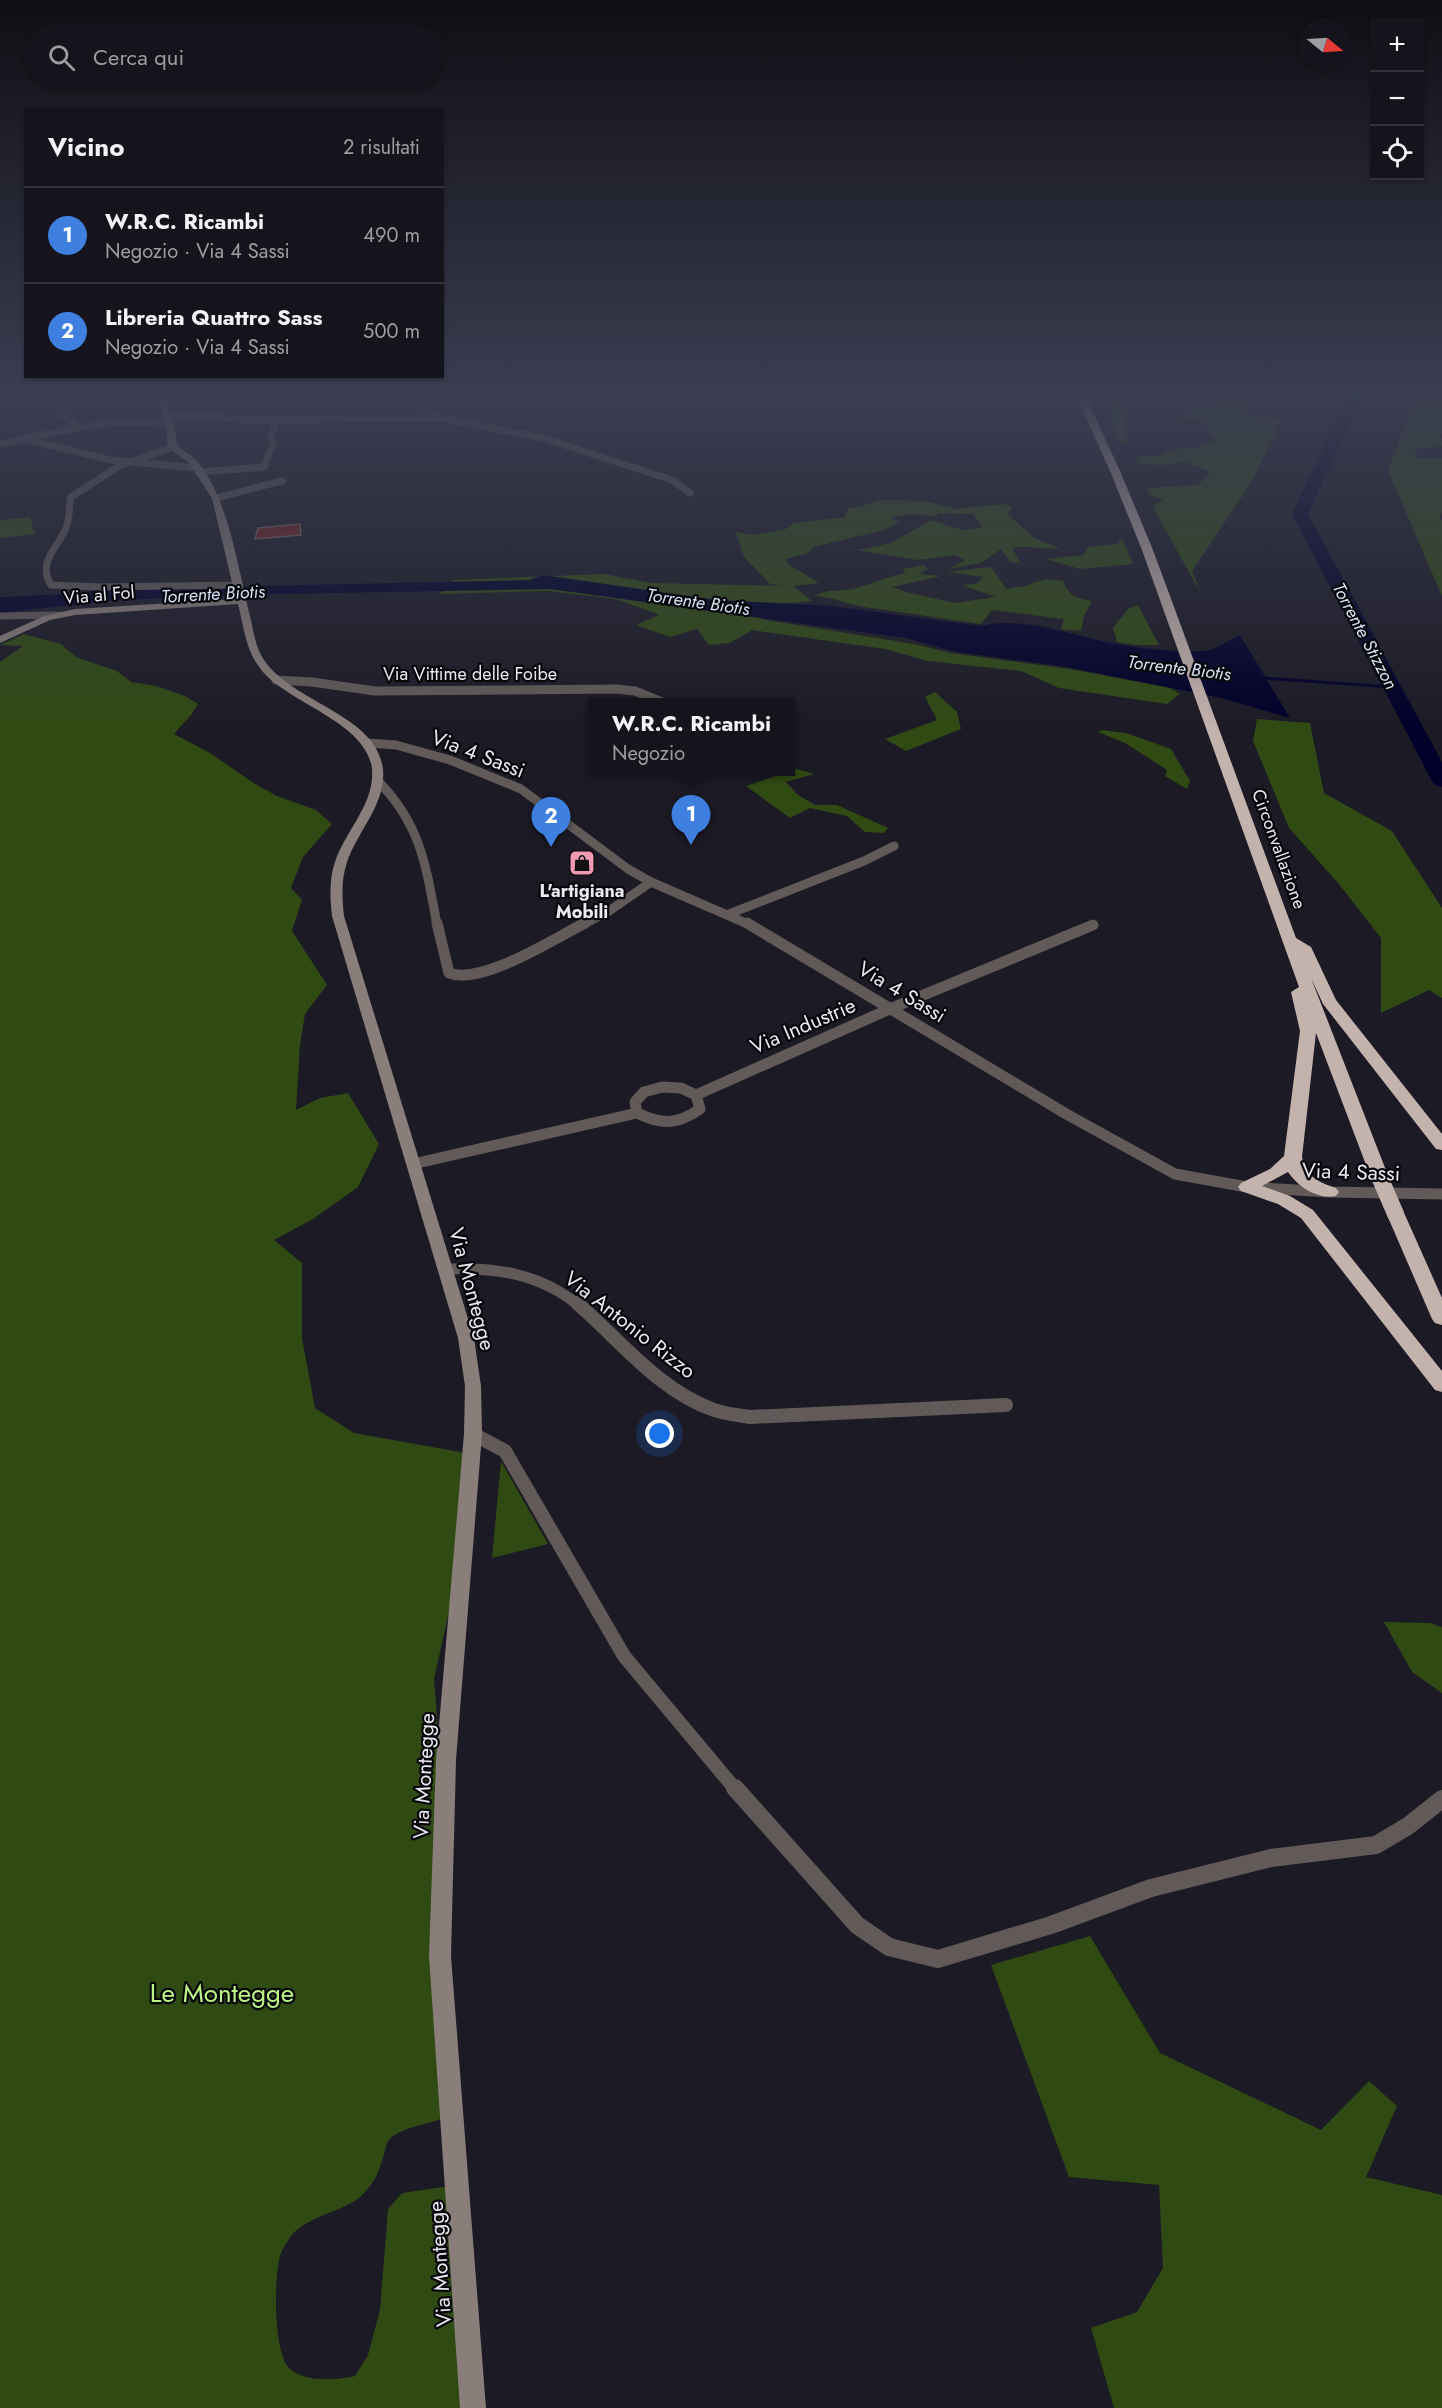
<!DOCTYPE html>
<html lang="it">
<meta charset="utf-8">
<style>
body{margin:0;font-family:Jost,sans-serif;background:#222129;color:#f1f3f6}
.controls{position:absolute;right:18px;top:18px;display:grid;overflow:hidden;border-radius:0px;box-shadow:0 2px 4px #0004}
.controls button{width:54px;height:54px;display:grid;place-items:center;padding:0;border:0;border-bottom:2px solid #34333b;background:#15141c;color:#f1f3f6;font:30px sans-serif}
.compass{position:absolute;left:1298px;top:18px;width:54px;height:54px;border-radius:50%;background:#15141c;box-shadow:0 2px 4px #0004;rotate:108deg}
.you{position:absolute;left:660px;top:1434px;width:21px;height:21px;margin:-15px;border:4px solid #fff;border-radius:50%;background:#1a73e8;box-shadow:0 0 0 9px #1a73e833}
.badge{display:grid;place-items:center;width:39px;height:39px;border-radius:50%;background:#2563eb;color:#fff;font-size:20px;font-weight:700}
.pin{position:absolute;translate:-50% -50px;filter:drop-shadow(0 2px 3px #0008)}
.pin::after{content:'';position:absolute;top:32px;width:21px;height:18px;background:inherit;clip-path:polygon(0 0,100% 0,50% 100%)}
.popup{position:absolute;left:588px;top:698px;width:207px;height:78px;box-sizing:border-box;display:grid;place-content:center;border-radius:0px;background:#15141c;filter:drop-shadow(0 2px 4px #0005);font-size:20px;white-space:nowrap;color:#9d9ea3}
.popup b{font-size:22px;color:#f1f3f6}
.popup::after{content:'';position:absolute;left:50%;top:100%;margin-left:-12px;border:12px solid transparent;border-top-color:#15141c}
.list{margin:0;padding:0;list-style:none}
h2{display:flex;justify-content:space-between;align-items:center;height:78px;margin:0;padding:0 24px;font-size:26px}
h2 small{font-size:20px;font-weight:400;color:#9d9ea3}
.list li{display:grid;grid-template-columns:39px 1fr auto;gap:18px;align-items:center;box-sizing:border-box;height:96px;padding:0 24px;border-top:2px solid #34333b}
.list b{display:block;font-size:22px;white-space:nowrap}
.list p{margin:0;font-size:20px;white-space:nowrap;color:#9d9ea3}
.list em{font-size:20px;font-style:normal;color:#9d9ea3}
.icon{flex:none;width:33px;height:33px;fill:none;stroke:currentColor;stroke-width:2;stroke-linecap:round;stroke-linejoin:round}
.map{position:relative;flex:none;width:1442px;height:2408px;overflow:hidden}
.search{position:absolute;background:#15141c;box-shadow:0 2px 4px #0004;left:24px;top:24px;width:420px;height:66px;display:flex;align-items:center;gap:15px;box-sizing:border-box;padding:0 21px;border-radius:33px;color:#9d9ea3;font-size:22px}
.panel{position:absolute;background:#15141c;box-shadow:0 2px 4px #0004;left:24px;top:108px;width:420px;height:270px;border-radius:0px}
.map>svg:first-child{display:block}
.green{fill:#304a13}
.water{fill:#000029}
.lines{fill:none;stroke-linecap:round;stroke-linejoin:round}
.stream{stroke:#000029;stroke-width:3}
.river{fill:#000029;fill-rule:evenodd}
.building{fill:#791e1b;stroke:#766563;stroke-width:1.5}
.street-far4{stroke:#615a58;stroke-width:7}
.street-far3{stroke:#615a58;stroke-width:9}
.street-far2{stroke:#615a58;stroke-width:11}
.street-far1{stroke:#615a58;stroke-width:14}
.street{stroke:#615a58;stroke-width:18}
.secondary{fill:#897e7a;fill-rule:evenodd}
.highway{fill:#c4b2ad;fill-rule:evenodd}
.highway-bridge{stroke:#c4b2ad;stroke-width:17}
.labels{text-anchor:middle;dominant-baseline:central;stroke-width:4.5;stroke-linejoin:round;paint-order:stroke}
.far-water-label{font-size:18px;font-style:italic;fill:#d5e2f6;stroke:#07060a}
.far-street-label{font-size:18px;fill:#eae8f0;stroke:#07060a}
.far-poi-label{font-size:18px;font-weight:bold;fill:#eae8f0;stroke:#07060a}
.street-label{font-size:21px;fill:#eae8f0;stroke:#07060a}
.near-park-label{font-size:26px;fill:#baf584;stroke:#07060a}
</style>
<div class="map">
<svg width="1442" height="2408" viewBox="0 0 1442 2408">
<rect width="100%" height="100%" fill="#1c1a25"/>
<!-- green -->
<g class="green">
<path d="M1123 393H1160L1153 397 1158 399 1196 396 1147 406H1125L1127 443H1120L1105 404Z"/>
<path d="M1226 393H1265L1255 396 1264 405 1248 406 1240 412 1258 418 1282 419 1251 483 1192 571 1200 592 1153 507 1163 499 1150 496 1147 488 1198 485 1211 472 1185 462 1162 465 1139 464 1135 457 1160 456 1169 450 1199 447 1203 443 1216 441 1201 420 1172 421Z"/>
<path d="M1418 393H1442V433L1439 434 1442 439V446L1414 449 1417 458H1442V512L1439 519 1442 520V596L1388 470Z"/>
<path d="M879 500 925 501 956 509 1003 504 1012 507 1008 514 1034 538 1060 548C1041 550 1032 545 1012 548L1020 563 1010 562 1001 549 981 563 949 569 965 560 955 555 918 560 858 550 891 543 931 520 962 530 983 527 973 514 938 513 936 517C921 515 904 512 891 519L900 522 884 530 813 547 808 553 786 559 788 564 819 583 793 586 812 601 771 605 761 619 914 644 951 653 1070 669 1170 688 1180 694 1167 704 1059 688 1021 671 928 661 885 649 752 630 730 643 709 645 697 629 670 637 636 625 659 615 616 599 547 591 440 594 453 580 604 574 651 583 784 586 770 584 744 557 736 532 754 535 786 529 794 523 845 517 848 508 862 506Z"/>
<path d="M30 517 35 534 0 538V520Z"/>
<path d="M1122 538 1133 564 1080 569 1046 559 1084 555 1088 547 1117 544Z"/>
<path d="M924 565 928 569 919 574 941 576 892 587 906 592 955 603 996 597 962 585 976 584 984 577 947 572 991 567 1006 589 1025 586 1045 579 1063 581C1070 597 1076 598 1092 601L1084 616 1081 631 1061 629 1064 619 992 610 981 624 858 606C843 602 831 597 815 596 828 588 839 592 853 589 871 584 887 577 905 573L903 569Z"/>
<path d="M1138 605 1159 645H1137L1117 642 1113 628 1128 609Z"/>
<path d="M24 634 61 644 76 657 117 671 131 682 156 686 185 696 198 704 191 715 174 734 210 753 255 784 277 796 316 810 332 824 303 857 291 888 302 900 292 931 327 985 305 1014 300 1045 296 1110 320 1098 348 1093 379 1144 358 1187 313 1219 274 1240 302 1263V1338L315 1408 354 1433 471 1454 464 1543 434 1679 441 1770 448 2117C433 2123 398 2128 389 2140 386 2143 385 2152 383 2157 379 2173 373 2185 361 2196 346 2211 306 2216 291 2236 287 2242 282 2250 280 2256 274 2279 273 2350 289 2368 304 2383 337 2380 355 2376L368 2355 380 2310 388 2209 402 2193 450 2186 461 2408H0V662L23 646 0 645Z"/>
<path d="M935 692 957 712 961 729 906 751 885 739 937 720 925 697Z"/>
<path d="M1257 719 1310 723 1324 793 1392 831 1442 908V998L1429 990 1381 1013V938L1338 883 1289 828 1253 741Z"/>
<path d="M1101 730 1126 733 1171 749 1190 781 1187 789 1165 776 1167 770 1125 743 1098 732Z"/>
<path d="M797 769 814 774 786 782 798 795 815 805H837L888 828 884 833 865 832 847 816 810 808 790 818 746 786Z"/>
<path d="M501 1461 548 1544 492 1558Z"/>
<path d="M1384 1622 1430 1623 1442 1627V1693L1412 1672Z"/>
<path d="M1090 1936 1160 2053 1321 2130 1369 2081 1397 2106 1366 2177 1442 2195V2408H1114L1091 2328 1137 2312 1163 2268 1159 2185 1069 2177 991 1965Z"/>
</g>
<!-- water -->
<path class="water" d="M543 575 717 600 832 606 981 626C1012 617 1057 630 1089 638 1119 646 1172 653 1202 651 1214 651 1229 640 1240 635L1290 718 1221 698 1067 667 956 652 906 638 550 589 230 595 108 601 0 613V597L71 594 108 589 529 580Z"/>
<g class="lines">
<!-- stream -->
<path class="stream" d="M1261 678 1392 687"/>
<!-- river -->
<path class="river" d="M1350 393H1364L1308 514 1442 762V787L1435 785 1432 781 1292 514Z"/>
</g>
<!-- building -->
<path class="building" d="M300 524 301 535 255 539 258 528Z"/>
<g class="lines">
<!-- street-far4 -->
<g class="street-far4">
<path d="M58 393 61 413 78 428"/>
<path d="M408 393 440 418"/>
<path d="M58 395 97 393"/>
<path d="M168 416H205L244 420 440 418 543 438 672 480 690 493"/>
<path d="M28 440 111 460 197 468"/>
<path d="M0 444C54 433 116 414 171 426"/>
<path d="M173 447 119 466 71 497C69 506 70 516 67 525 60 547 36 561 51 585L99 587 239 585"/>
<path d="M199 472 264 467 273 443 271 436 276 420"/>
<path d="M216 498 282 481"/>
<path d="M0 616 58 615"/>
</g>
<!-- street-far3 -->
<g class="street-far3">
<path d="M276 680 312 682 375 691 616 689 635 691 662 702"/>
<path d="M366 743 396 745 450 760 521 789 628 869 651 882 750 925"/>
<path d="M377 780C421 824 426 866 437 925"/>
<path d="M729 914 864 861 894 846"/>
<path d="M582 925 609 911 651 882"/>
</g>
<!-- street-far2 -->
<g class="street-far2">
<path d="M437 923 449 973C481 986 555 938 585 923"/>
<path d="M747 923 1068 1115 1175 1174 1247 1187 1330 1192 1442 1194"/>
<path d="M662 1087 681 1088 696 1095 700 1109C677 1125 662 1125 637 1113L635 1102 644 1092Z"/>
<path d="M696 1095 892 1008 1093 925"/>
<path d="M413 1164 637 1113"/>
<path d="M445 1269C494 1267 539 1273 578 1305"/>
</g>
<!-- street-far1 -->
<g class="street-far1">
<path d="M577 1303C620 1340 658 1390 714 1410 725 1414 738 1415 750 1417L1006 1405"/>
<path d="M473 1434 505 1451 624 1656 736 1790"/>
</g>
<!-- street -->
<path class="street" d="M735 1788 857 1925 889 1947 938 1959 1051 1925 1151 1888 1271 1858 1376 1845 1408 1826 1442 1799"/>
<!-- secondary -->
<path class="secondary" d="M169 393H177L168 401 167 406 175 426 177 446C182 450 190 454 195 459 228 494 238 569 250 616 253 628 255 644 261 655 286 702 378 713 383 770 386 804 357 832 347 862 341 880 342 898 344 916L474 1338 481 1386 482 1434 456 1760 451 1956 486 2408H460L429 1956 436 1760 464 1434 465 1386 458 1338 332 916C330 898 329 879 335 862 345 831 375 804 372 769 367 723 291 704 263 672 246 653 244 628 238 604L75 615 50 620 0 643V636L44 616 75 609 236 599 212 498 189 463 170 449 167 442V426L159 406 161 398Z"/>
<!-- highway -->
<g class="highway">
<path d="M1075 393H1084L1120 471 1153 550 1296 938 1311 947 1336 1000 1442 1134V1150L1436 1149 1323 1004 1311 978 1389 1178 1386 1182H1374L1371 1178 1316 1033 1302 1157C1305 1177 1319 1182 1336 1188L1339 1192 1336 1196C1318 1200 1297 1186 1288 1172L1262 1186 1290 1196 1313 1210 1442 1371V1392L1435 1390 1301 1218 1278 1204 1241 1191 1238 1187 1241 1183 1270 1169 1284 1156 1300 1031 1291 992 1299 987 1142 550 1110 471Z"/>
<path d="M1396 1210 1402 1211 1405 1215 1442 1298V1325L1435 1323 1432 1319 1387 1215 1390 1211Z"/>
</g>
<!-- highway-bridge -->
<path class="highway-bridge" d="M1380 1178 1396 1215"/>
</g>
<!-- sky -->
<linearGradient id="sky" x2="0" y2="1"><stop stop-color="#0f0e14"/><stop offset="0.54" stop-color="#3a3e51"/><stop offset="1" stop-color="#3a3e51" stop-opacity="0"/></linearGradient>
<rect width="1442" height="730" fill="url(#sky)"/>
<!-- icons -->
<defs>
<g id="shop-square" transform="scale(1.35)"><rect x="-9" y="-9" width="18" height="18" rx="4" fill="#f19ab3" stroke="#07060a"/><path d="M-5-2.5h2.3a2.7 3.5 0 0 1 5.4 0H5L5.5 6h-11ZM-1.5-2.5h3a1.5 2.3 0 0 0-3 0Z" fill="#111"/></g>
</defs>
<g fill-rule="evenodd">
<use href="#shop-square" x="582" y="863"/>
</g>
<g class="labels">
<!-- far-water labels -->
<g class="far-water-label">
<text transform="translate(213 594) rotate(-3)">Torrente Biotis</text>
<text transform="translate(698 602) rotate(8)">Torrente Biotis</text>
<text transform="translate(1365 636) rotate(62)">Torrente Stizzon</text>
<text transform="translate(1179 668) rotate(7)">Torrente Biotis</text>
</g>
<!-- far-street labels -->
<g class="far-street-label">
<text transform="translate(99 595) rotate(-5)">Via al Fol</text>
<text x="470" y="674">Via Vittime delle Foibe</text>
<text transform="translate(1279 849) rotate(70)">Circonvallazione</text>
</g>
<!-- far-poi labels -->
<g class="far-poi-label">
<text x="582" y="891">L'artigiana<tspan x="582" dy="21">Mobili</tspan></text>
</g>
<!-- street labels -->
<g class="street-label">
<text transform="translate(478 754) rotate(21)">Via 4 Sassi</text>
<text transform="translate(902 992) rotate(31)">Via 4 Sassi</text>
<text transform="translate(803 1026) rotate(-23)">Via Industrie</text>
<text transform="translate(1351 1172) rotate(2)">Via 4 Sassi</text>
<text transform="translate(472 1289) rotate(75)">Via Montegge</text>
<text transform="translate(630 1325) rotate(38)">Via Antonio Rizzo</text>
<text transform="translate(424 1776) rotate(-87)">Via Montegge</text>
<text transform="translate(440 2264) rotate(-94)">Via Montegge</text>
</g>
<!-- near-park labels -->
<g class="near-park-label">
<text x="222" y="1993">Le Montegge</text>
</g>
</g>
</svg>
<div class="controls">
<button>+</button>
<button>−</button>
<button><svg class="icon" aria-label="locate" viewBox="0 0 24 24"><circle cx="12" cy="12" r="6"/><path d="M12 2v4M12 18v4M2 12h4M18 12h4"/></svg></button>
</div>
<svg class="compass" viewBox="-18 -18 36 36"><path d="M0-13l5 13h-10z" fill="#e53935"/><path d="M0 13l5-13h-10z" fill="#9d9ea3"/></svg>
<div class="you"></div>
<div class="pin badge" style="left:691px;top:845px;background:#3f7fe0">1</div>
<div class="popup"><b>W.R.C. Ricambi</b>Negozio</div>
<div class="pin badge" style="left:551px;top:847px;background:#3f7fe0">2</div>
<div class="search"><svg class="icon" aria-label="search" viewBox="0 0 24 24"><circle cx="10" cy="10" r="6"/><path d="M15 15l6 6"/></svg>Cerca qui</div>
<section class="panel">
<h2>Vicino<small>2 risultati</small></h2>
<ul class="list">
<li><span class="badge" style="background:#3f7fe0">1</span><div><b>W.R.C. Ricambi</b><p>Negozio · Via 4 Sassi</p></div><em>490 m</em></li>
<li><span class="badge" style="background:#3f7fe0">2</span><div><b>Libreria Quattro Sass</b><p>Negozio · Via 4 Sassi</p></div><em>500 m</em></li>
</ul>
</section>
</div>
